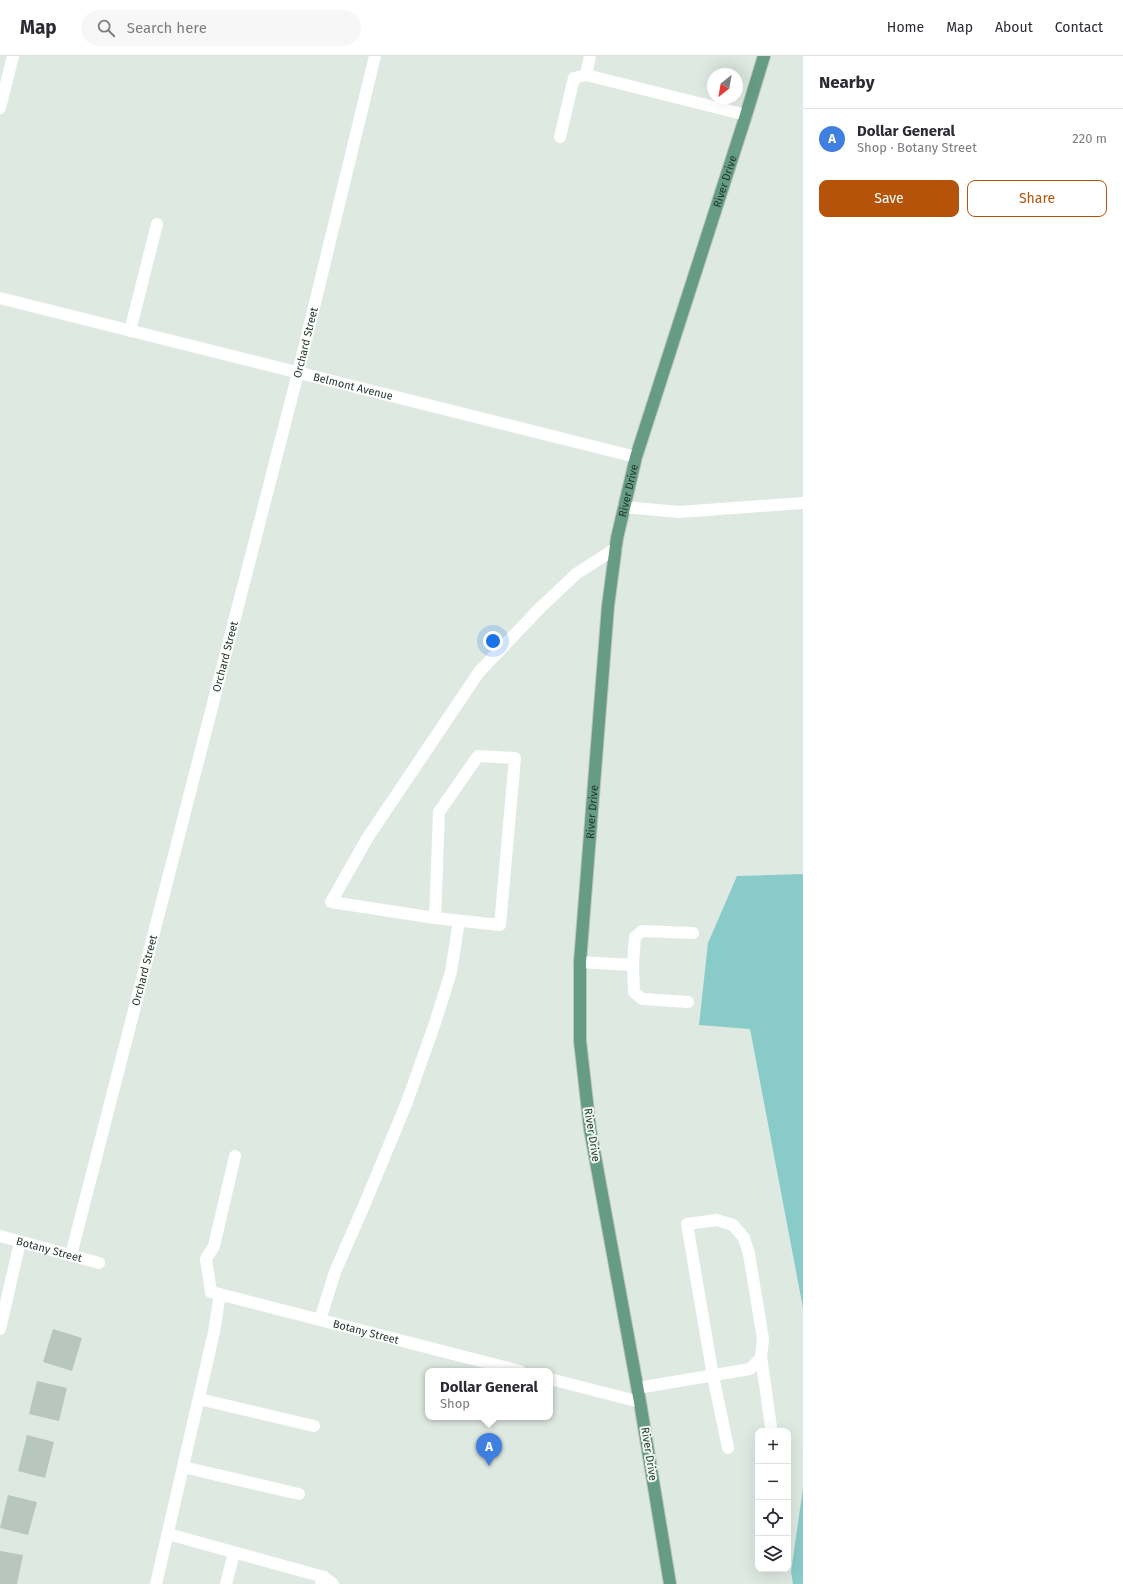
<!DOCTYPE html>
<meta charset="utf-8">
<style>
body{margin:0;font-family:"Fira Sans",sans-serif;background:#f7f7f7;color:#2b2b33}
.controls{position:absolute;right:12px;bottom:12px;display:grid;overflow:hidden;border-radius:8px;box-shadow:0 4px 16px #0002}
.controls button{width:36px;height:36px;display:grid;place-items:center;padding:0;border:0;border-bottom:1px solid #e1e1e2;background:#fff;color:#2b2b33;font:20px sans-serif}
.compass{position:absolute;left:707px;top:12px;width:36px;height:36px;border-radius:50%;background:#fff;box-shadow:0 4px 16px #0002;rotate:211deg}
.you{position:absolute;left:493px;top:585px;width:14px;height:14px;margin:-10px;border:3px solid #fff;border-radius:50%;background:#1a73e8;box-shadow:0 0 0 6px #1a73e833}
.badge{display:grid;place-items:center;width:26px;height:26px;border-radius:50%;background:#b45309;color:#fff;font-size:13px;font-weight:700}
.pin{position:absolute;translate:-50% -33px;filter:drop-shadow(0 1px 2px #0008)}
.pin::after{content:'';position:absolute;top:21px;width:14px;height:12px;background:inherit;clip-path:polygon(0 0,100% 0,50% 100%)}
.popup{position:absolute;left:425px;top:1312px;width:128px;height:52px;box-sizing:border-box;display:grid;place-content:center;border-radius:8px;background:#fff;filter:drop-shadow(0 1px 3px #0005);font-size:13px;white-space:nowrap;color:#7c7c81}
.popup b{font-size:15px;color:#2b2b33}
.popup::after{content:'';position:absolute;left:50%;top:100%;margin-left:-8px;border:8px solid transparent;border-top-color:#fff}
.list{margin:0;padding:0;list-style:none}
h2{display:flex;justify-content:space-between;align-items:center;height:52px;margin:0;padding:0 16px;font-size:17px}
h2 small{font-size:13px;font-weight:400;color:#7c7c81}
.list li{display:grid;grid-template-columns:26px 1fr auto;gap:12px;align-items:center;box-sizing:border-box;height:60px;padding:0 16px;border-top:1px solid #e1e1e2}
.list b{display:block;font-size:15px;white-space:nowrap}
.list p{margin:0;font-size:13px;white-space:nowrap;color:#7c7c81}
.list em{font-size:13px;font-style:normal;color:#7c7c81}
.actions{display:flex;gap:8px;padding:12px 16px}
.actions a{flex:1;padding:9px 0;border:1px solid #b45309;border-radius:8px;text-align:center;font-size:14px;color:#b45309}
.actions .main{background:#b45309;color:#fff}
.icon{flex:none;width:22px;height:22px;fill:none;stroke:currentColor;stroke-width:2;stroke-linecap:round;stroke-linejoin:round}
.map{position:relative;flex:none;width:803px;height:1528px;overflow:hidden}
header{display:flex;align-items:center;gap:24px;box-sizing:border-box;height:56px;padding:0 20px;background:#fff;border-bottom:1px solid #e1e1e2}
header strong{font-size:19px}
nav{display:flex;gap:22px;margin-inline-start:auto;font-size:14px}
.search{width:280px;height:36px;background:#f7f7f7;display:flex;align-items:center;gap:10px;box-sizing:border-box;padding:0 14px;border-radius:22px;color:#7c7c81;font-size:15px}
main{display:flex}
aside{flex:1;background:#fff}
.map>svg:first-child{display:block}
.water{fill:#89cbc9}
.building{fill:#b7c6be}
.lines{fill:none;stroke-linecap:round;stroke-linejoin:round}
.major-casing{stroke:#bcc3c0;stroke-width:14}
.minor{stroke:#fff;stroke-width:12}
.major{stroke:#659c83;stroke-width:12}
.labels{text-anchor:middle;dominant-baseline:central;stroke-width:4;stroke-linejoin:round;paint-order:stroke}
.street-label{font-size:11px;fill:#21382d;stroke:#eef6f1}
</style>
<header>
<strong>Map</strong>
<div class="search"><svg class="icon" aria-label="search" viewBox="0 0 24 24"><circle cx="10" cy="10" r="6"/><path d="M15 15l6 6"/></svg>Search here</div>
<nav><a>Home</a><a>Map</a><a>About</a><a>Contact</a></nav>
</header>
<main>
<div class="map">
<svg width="803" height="1528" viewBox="0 0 803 1528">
<rect width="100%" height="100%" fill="#dee9e2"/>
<!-- water -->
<g class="water">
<path d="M803 818V1252L750 973 699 969 708 887 737 820Z"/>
<path d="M803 1432V1528H793L791 1516Z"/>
</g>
<!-- building -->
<g class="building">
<path d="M53 1273 82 1282 72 1315 43 1306Z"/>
<path d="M37 1325 67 1332 59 1365 29 1358Z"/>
<path d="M27 1379 54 1386 45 1422 18 1415Z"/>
<path d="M8 1439 37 1446 28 1479 0 1472Z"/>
<path d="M0 1495 23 1499 17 1528H0Z"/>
</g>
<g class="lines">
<!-- major casing -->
<g class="major-casing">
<g id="major">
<path id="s5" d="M670 1528 640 1346 590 1073 580 985V906L608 550 617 482 636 401 746 59 764 0"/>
</g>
</g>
<!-- minor -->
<g class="minor">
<path d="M586 19 590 0"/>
<path d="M0 52 13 0"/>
<path d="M560 81 574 22 586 19 746 59"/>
<path id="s1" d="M0 242 636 401"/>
<path d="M130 275 157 168"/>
<path d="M624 451 679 456 803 447"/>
<path d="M478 700 515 702 500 869 435 862 439 756Z"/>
<path d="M435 862 331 846 368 781 479 616 540 552 576 518 616 492"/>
<path d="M580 906 633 909 635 881 642 875 693 877"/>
<path d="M633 909 634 936 642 943 688 946"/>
<path id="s2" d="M235 1100 214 1190 206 1203 211 1236 520 1315"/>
<path id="s3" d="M0 1180 99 1207"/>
<path id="s4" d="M71 1199 298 317 375 0"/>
<path d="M320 1264 335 1216 366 1145 407 1046 435 967 451 916 459 865"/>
<path d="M0 1273 20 1186"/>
<path d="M761 1300 771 1371"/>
<path d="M550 1323 640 1346"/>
<path d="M638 1332 750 1313 761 1302 763 1283 749 1198 744 1182 733 1169 717 1164 687 1168 713 1320 728 1392"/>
<path d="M199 1343 314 1370"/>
<path d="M183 1411 299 1438"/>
<path d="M168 1478 324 1521"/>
<path d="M156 1528 214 1276 220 1238"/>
<path d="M226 1528 234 1497"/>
<path d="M321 1528 324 1521 333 1528"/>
</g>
<!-- major -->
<use href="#major" class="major"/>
</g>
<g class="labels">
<!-- street labels -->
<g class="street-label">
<text stroke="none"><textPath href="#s5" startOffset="1428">River Drive</textPath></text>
<text stroke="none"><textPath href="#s4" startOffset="942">Orchard Street</textPath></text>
<text stroke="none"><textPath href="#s1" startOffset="364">Belmont Avenue</textPath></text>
<text stroke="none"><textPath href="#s5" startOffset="1104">River Drive</textPath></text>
<text stroke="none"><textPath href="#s4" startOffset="618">Orchard Street</textPath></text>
<text stroke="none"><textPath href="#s5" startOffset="780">River Drive</textPath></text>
<text stroke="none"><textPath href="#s4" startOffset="294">Orchard Street</textPath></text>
<text transform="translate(592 1079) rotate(81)">River Drive</text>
<text stroke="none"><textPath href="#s3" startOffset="51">Botany Street</textPath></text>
<text stroke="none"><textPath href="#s2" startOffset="301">Botany Street</textPath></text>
<text transform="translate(649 1398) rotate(81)">River Drive</text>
</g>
</g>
</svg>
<div class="controls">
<button>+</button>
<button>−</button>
<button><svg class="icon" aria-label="locate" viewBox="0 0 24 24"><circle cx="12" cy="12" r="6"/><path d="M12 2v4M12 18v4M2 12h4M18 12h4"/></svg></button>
<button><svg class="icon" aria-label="layers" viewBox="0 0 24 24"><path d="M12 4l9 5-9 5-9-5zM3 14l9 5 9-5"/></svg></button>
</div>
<svg class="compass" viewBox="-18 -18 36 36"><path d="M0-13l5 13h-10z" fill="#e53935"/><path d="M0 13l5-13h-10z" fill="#7c7c81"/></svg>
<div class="you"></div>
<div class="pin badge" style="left:489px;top:1410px;background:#3f7fe0">A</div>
<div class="popup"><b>Dollar General</b>Shop</div>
</div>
<aside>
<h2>Nearby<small></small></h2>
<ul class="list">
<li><span class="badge" style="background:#3f7fe0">A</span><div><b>Dollar General</b><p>Shop · Botany Street</p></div><em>220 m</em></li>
</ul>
<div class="actions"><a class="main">Save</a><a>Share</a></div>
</aside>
</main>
